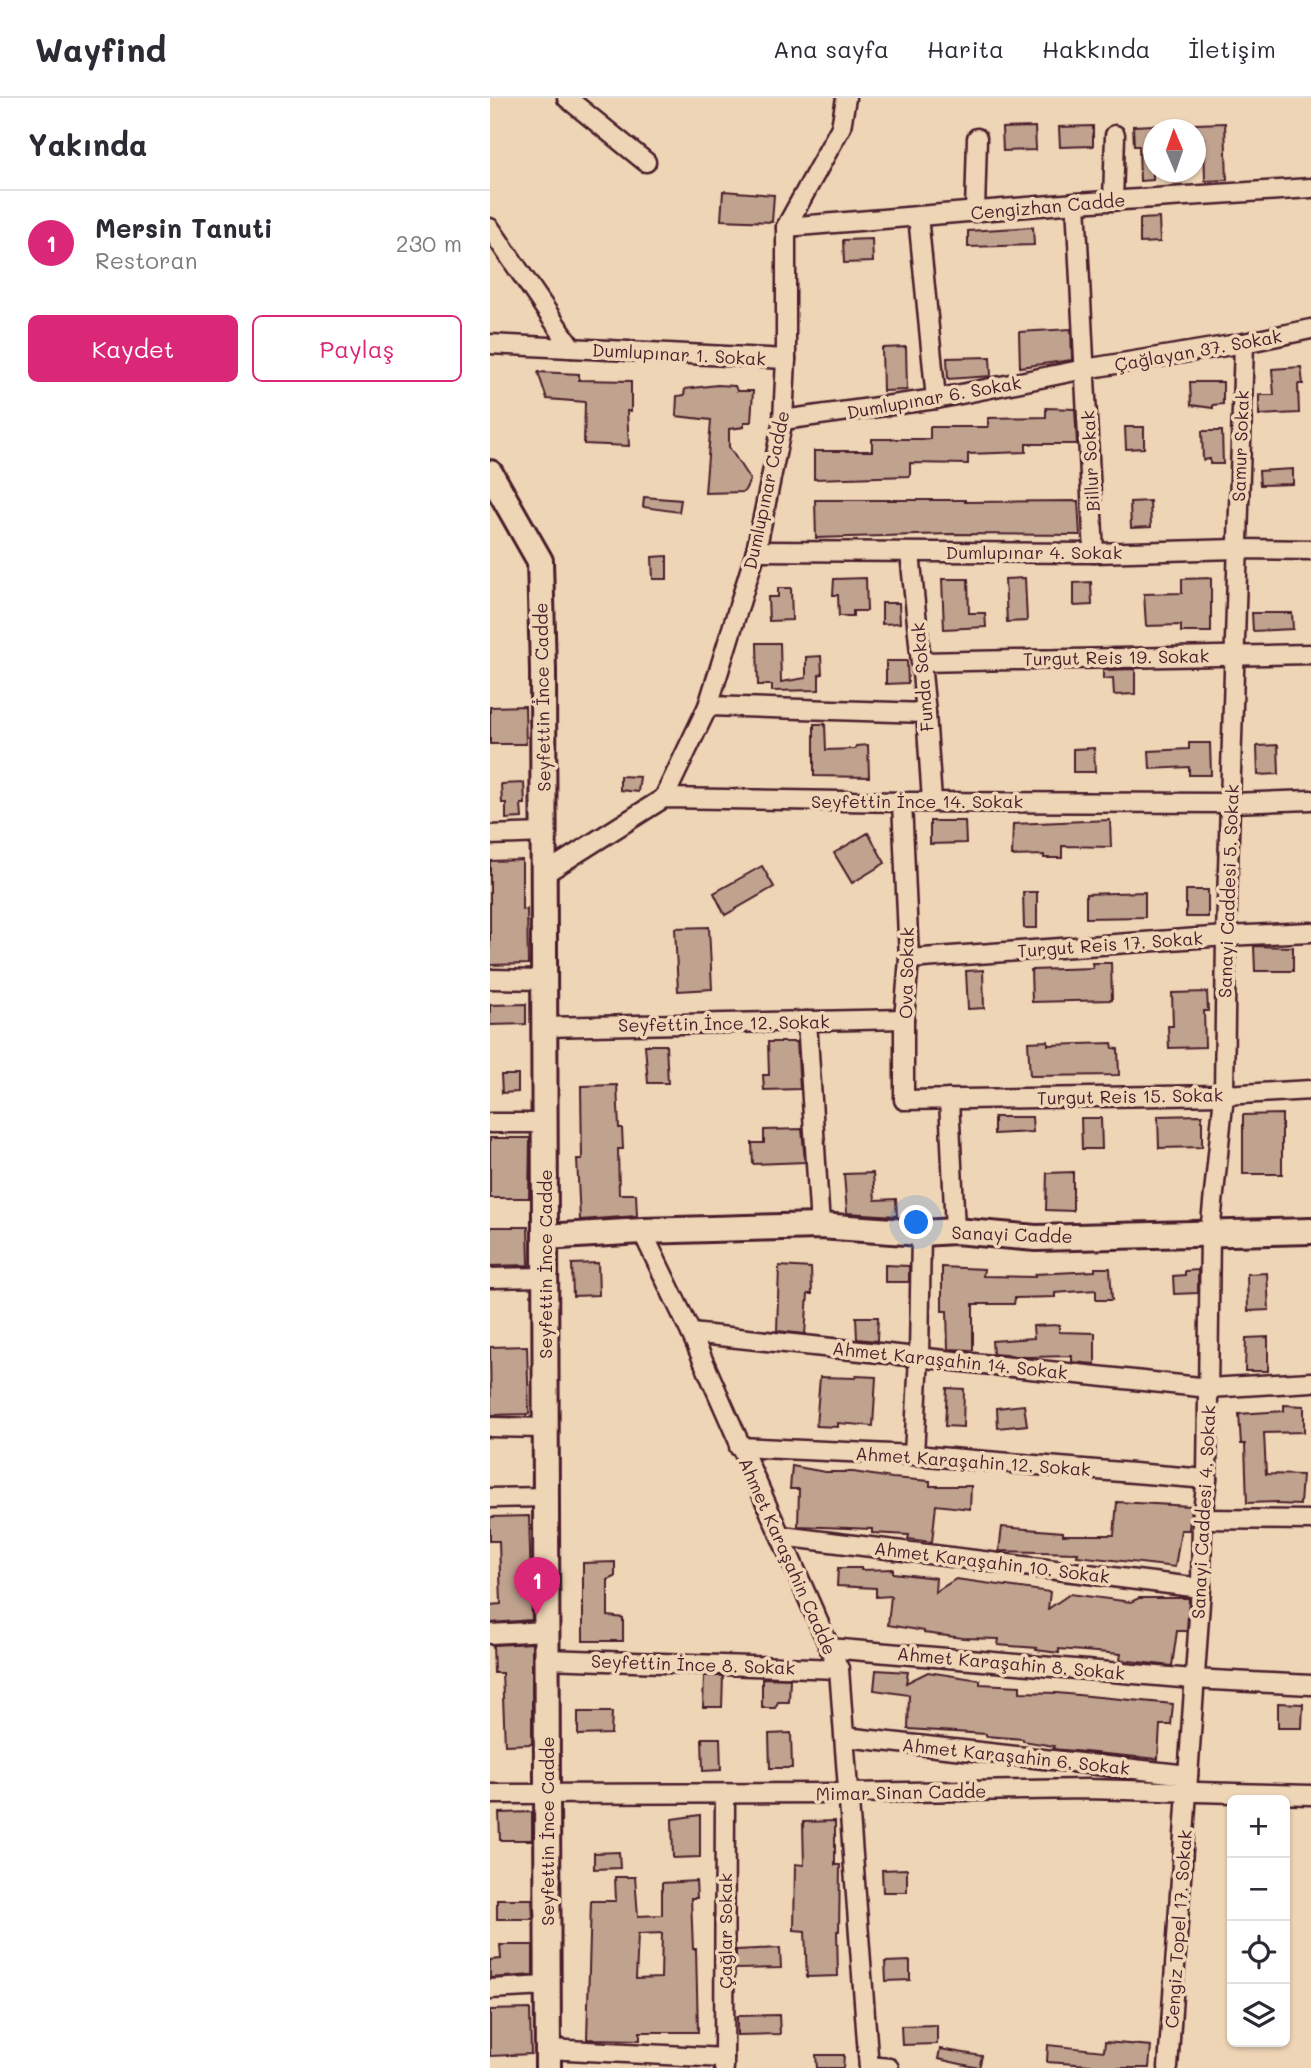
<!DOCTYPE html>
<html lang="tr">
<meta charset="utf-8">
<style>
body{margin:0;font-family:Mali,sans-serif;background:#f7f7f7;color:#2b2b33}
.controls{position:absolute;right:21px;bottom:21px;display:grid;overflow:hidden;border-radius:10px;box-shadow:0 2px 5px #0004}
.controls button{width:63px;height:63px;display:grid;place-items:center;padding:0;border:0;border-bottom:2px solid #e1e1e2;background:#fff;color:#2b2b33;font:35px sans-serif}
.compass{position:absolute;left:653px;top:21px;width:63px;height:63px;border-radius:50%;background:#fff;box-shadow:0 2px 5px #0004;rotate:358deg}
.you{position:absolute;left:427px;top:1125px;width:24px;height:24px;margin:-18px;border:5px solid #fff;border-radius:50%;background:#1a73e8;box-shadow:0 0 0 10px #1a73e833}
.badge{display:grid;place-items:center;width:46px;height:46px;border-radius:50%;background:#db2777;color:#fff;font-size:23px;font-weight:700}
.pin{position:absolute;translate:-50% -58px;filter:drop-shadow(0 2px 4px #0008)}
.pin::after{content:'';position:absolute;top:37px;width:24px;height:21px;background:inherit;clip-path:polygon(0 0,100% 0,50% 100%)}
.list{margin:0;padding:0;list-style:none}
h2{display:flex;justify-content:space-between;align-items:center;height:91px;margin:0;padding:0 28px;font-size:30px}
h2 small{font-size:23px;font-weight:400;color:#7c7c81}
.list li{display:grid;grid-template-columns:46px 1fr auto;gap:21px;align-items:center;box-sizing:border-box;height:105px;padding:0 28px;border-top:2px solid #e1e1e2}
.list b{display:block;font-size:26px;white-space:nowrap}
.list p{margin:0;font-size:23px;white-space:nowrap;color:#7c7c81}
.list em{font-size:23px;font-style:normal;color:#7c7c81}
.actions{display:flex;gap:14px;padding:21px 28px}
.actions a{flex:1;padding:16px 0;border:2px solid #db2777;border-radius:10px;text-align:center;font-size:24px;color:#db2777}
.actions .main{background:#db2777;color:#fff}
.icon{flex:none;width:38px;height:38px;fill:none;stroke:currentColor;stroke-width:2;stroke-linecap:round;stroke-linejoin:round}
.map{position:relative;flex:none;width:821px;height:1970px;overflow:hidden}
header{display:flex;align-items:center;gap:42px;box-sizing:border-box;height:98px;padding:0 35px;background:#fff;border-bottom:2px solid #e1e1e2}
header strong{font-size:33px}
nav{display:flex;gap:38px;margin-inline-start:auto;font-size:24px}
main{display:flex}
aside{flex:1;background:#fff}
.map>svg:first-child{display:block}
.building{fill:#c0a38f;stroke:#4a1f2b;stroke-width:2;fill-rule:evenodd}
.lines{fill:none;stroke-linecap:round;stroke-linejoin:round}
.street-casing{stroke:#4a1f2b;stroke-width:23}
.secondary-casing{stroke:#4a1f2b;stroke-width:30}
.street{stroke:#eed5b6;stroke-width:18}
.secondary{stroke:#eed5b6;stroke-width:24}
.labels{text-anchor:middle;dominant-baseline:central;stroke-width:7;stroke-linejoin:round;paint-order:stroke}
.street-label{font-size:18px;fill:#4a1f2b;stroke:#eed5b6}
</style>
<header>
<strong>Wayfind</strong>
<nav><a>Ana sayfa</a><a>Harita</a><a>Hakkında</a><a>İletişim</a></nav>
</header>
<main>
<aside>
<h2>Yakında<small></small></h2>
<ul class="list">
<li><span class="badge">1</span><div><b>Mersin Tanuti</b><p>Restoran</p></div><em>230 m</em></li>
</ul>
<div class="actions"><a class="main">Kaydet</a><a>Paylaş</a></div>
</aside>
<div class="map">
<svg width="821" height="1970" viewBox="0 0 821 1970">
<rect width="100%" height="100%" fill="#eed5b6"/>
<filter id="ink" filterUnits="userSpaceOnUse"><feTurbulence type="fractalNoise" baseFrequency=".0143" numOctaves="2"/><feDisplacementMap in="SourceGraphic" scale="14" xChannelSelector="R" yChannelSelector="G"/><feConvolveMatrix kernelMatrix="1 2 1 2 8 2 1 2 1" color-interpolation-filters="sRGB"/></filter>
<g filter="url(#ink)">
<!-- building -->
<g class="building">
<path d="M735 25 737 82 715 83 714 41H705V26Z"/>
<path d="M663 27V82L650 83 649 48H644L643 28Z"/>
<path d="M603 28V48L570 49 569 29Z"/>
<path d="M545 29 546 52 513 53 512 30Z"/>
<path d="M233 93 284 97 282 124 231 122Z"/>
<path d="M669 120 670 144 650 145V121Z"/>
<path d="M543 129 544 147 478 149V133Z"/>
<path d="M382 141 383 164 354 165 353 142Z"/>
<path d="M581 231 582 262 530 269 529 234Z"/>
<path d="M416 249 417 292 393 293 392 250Z"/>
<path d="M500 259 501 278 458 281 457 260Z"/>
<path d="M811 269 813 286H808L809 315 769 317V297H784L782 271Z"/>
<path d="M48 274 89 276V282L141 283V313H137L139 348 94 346 95 304 57 301Z"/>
<path d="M700 284H733V306L723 307V310L701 307Z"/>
<path d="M227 287 245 288 247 293H263L261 324H254V329L239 331V349L260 382 254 394 215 395 221 322 186 318 187 298 194 297 195 291Z"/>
<path d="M556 310 585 311 587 346H536V354L478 356V366L420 365V378L324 381V353H382V341H440V329H498V320L556 319Z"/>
<path d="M635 329H654V350L636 351Z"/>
<path d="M712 333H732L733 366H720V361L713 362Z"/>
<path d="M803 371V386L770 387 769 373Z"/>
<path d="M154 399 191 402 189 414 153 409Z"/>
<path d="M325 402H475V404L588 403 590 437 461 436 326 440Z"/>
<path d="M660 403 661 429 641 430 640 404Z"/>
<path d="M177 458V481H163L162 459Z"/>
<path d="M376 480 377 513H363V518H349L348 497H343L344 481Z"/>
<path d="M535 480 537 523 517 524 515 481Z"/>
<path d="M721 480V534H691V527L656 528 654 496 692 495V481Z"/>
<path d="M452 481H478L479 515H495L496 529 454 531Z"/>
<path d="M601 484 602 507 584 508V485Z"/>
<path d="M288 490H301L302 522 279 523 278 499H288Z"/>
<path d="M392 505H409L410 525 392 526Z"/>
<path d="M762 515H802L803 531 763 533Z"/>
<path d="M267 545H290L291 584 316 580V559L331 558 332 576 329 577V592L282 593V587H268Z"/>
<path d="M396 563H417L418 585 396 586Z"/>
<path d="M645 571V596L624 597 623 580 613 581V572Z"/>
<path d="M35 608 36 646H0V609Z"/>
<path d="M324 626H335L336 652 365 651 366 648 378 647 379 679 324 678Z"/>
<path d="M699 645H720L721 677H699V669L660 671 659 653 699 651Z"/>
<path d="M788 647 789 676 768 677 767 648Z"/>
<path d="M604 650 605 674H583V651Z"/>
<path d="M130 678 150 679 148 694 130 692Z"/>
<path d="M34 685 35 706H31L32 720 16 721V705H12L11 686Z"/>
<path d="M620 722 621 749 572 748V760H554V757L522 758 523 726Z"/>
<path d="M440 723H475L476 745 440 746Z"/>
<path d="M378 735 395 765 362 785 344 755Z"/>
<path d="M32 762V812L37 811 38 866 0 867V763Z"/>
<path d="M272 768 284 789 235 817 224 795Z"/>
<rect x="696" y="792" width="22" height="27"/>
<path d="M533 794H547V830H534Z"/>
<path d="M655 794V819L596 820V796Z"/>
<path d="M219 829 222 891 188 893 185 830Z"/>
<path d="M764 848 803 849V873H765Z"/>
<path d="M602 865H621L622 902 542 904 541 872 603 870Z"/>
<path d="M493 872 494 910 478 911 476 873Z"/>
<path d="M717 894 718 913H714L715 949 679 950 678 928H683L682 895Z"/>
<path d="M36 906V926L0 927V907Z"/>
<path d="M558 943V947L622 945 623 950 628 951 629 977 540 978 538 944Z"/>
<path d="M278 944H307L310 991 274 992 273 977H279Z"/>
<path d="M155 947H176L178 985H158Z"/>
<path d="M11 977H28V994L12 995Z"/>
<path d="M127 987 129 1030H132L133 1051H128L129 1096H146L147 1118 90 1122 87 1061H92L91 988Z"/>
<path d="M792 1016V1076H753V1017Z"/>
<path d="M712 1017V1049L669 1050 668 1018Z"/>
<path d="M504 1019H542L543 1034 504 1036Z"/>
<path d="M591 1020H611L612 1051H592Z"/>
<path d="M312 1031 315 1064 263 1066 262 1045H274V1032Z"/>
<path d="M0 1040H40L39 1100H0Z"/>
<path d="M583 1074V1113L556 1112 557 1075Z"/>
<path d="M383 1075 385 1102 406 1101 407 1118 357 1115 354 1076Z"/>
<path d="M0 1129H38L39 1167 0 1168Z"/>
<path d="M108 1165 109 1197 83 1198 82 1166Z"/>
<path d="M395 1167 419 1168V1184H395Z"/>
<path d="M289 1168 321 1170 322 1196H318L315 1236 287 1233Z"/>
<path d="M452 1169 494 1171 493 1178 545 1179V1176L605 1173V1170H620L622 1202H606V1192L565 1195V1199L525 1200 524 1206H483V1252L458 1251 457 1213H452Z"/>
<path d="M708 1172V1195L684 1196 683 1178 695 1177V1173Z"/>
<path d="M777 1175 779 1212 758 1213 757 1176Z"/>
<path d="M366 1219H388L387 1243 367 1241Z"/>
<path d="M569 1227V1234L605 1235V1266L582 1264V1258L538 1259 503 1256 502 1243 544 1240 543 1228Z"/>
<path d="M778 1239V1273H755L756 1240Z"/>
<path d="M37 1248 39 1316 1 1317 0 1249Z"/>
<path d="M366 1278 386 1279 383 1328 348 1325V1329L326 1328 330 1279 366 1280Z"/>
<path d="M457 1290 474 1291 473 1329 455 1328Z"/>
<path d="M534 1307 537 1327 508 1330 507 1310Z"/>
<path d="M794 1307 814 1308V1334L774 1335 776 1376 812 1377 810 1407 787 1406V1404L757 1405 755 1346H751L749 1316 794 1313Z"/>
<path d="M302 1368 335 1374H363L402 1380 440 1383V1388H481L480 1411 446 1407 442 1444 418 1441 419 1437 382 1435V1431L308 1428 309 1391H300Z"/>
<path d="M627 1404 701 1408 699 1432H691L685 1469 587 1458 588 1455 509 1453 512 1429 573 1434V1437H624Z"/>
<path d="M39 1418 42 1522 0 1525V1507L11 1506 9 1443H0V1419Z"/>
<path d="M125 1464V1479L118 1482V1518L133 1520V1543H93V1465Z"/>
<path d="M348 1470H371V1472L403 1471V1475L446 1480 445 1494 466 1481 560 1494 558 1511 580 1496 641 1504 649 1500H699L697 1533H687L682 1568 630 1562 631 1556 569 1551V1555L546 1552 547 1550 508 1547 509 1541 473 1540 434 1535V1533L398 1527 401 1498 386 1499V1490L347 1488Z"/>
<path d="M42 1545V1646L15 1647 12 1575H4L3 1547Z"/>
<path d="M386 1572 418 1574 416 1585 438 1574 490 1582V1586L530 1588V1594L567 1595 683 1606 681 1627H670L668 1661 563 1651 564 1648 533 1643V1641L496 1638V1636L418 1631 419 1597 384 1592Z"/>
<path d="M214 1578H233L232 1609H213Z"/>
<path d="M272 1580 300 1581 299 1604H288L285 1610H272Z"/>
<path d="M788 1605 813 1606 812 1630H788Z"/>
<path d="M88 1614H122L121 1636 88 1637Z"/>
<path d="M301 1635 302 1670H280L279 1636Z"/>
<path d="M212 1640H230L231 1672 213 1673Z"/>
<path d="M42 1714V1742H10L9 1715Z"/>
<path d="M210 1717V1759L183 1760 182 1721Z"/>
<path d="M345 1723V1767H350L349 1833H347L348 1878 317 1879 315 1833 304 1832 305 1766 314 1767 313 1724Z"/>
<path d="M129 1754 130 1770 104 1771V1755Z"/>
<path d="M417 1771V1794H393L392 1772Z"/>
<path d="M125 1779H145L148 1818 172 1817V1785L206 1783 207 1800H201L203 1851H206L208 1934H150V1942L97 1941 101 1803H126ZM172 1835 171 1880 146 1881 148 1836Z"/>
<path d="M7 1801H42L43 1821H7Z"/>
<path d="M10 1847H43V1877L0 1880V1862L11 1861Z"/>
<path d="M290 1850 291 1870 246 1871V1852Z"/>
<path d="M420 1863V1882L396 1883 395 1864Z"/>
<path d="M40 1911 41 1956 0 1958V1912Z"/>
<path d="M289 1917 290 1936 247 1937V1918Z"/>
<path d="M447 1927V1946L412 1947 411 1928Z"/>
<path d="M615 1944 661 1948 659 1970H613L614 1968 557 1964 558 1947 614 1953Z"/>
<path d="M450 1951 492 1958 489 1970 448 1961Z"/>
<path d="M326 1957H354L353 1970H327Z"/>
</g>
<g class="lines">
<!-- street casing -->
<g class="street-casing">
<g id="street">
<path d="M77 0 156 64"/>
<path d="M623 103 625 37"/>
<path d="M586 105 604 455"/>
<path d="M485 114 487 40"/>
<path d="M428 118 446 301"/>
<path d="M296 129 586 105 821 90"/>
<path d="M0 130 82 250"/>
<path d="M0 246 296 261"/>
<path d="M293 322 446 301 595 271 754 245 821 231"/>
<path d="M266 453 604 455 747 451 821 452"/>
<path d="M420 455 436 615 442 703"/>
<path d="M432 564 821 556"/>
<path d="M218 608 436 615"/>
<path d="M174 700 218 608 266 453 293 322 296 261V129L351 29 356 0"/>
<path d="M412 704 419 861 414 921V1002L734 997 821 992"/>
<path d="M0 737 54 735"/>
<path d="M54 776 174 700 412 704 741 705 821 702"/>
<path d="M419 861 736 838 821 834"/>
<path d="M0 881 54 882"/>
<path d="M317 923 330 1128"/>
<path d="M55 929 414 921"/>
<path d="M459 1001 465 1133"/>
<path d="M0 1025H55"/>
<path d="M152 1133 201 1235 349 1571 379 1970"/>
<path d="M0 1180 55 1179"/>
<path d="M201 1235 719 1290 821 1284"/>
<path d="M0 1329 56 1330"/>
<path d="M249 1349 424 1357 717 1381"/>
<path d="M424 1357 429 1258 431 1135"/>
<path d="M0 1400 56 1399"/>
<path d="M712 1421 821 1422"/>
<path d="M292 1438 711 1490"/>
<path d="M0 1536 56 1533"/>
<path d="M339 1550 703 1581 821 1587"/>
<path d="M56 1561 349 1571"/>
<path d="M355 1639 698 1677"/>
<path d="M0 1696 359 1695 597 1691 821 1697"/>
<path d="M0 1891 57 1888"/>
<path d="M58 1951 234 1960"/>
<path d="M379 1968 399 1970"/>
<path d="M234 1970 235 1696"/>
<path d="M678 1970 711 1490 712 1421 717 1381 720 1135 734 997 736 838 754 245"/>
</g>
</g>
<!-- secondary casing -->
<g class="secondary-casing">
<g id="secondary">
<path d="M0 375 50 463 53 572 58 1970"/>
<path d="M55 1139 152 1133 330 1128 431 1135 465 1133 546 1140 821 1133"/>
</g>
</g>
<!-- street -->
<use href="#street" class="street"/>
<!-- secondary -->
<use href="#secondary" class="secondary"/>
</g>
</g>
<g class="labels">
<!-- street labels -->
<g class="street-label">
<text transform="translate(558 108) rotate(-5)">Cengizhan Cadde</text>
<text transform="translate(708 252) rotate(-10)">Çağlayan 37. Sokak</text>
<text transform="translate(189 256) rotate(3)">Dumlupınar 1. Sokak</text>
<text transform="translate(444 299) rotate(-10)">Dumlupınar 6. Sokak</text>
<text transform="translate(750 348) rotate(-88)">Samur Sokak</text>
<text transform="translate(600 363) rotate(-93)">Billur Sokak</text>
<text transform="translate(276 392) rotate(-78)">Dumlupınar Cadde</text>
<text x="544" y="454">Dumlupınar 4. Sokak</text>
<text transform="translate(626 559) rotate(-1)">Turgut Reis 19. Sokak</text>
<text transform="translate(432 579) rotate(-95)">Funda Sokak</text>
<text transform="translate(52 599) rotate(-91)">Seyfettin İnce Cadde</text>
<text x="427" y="703">Seyfettin İnce 14. Sokak</text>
<text transform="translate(738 793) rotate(-88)">Sanayi Caddesi 5. Sokak</text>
<text transform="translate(620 846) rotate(-4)">Turgut Reis 17. Sokak</text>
<text transform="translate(416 875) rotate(-89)">Ova Sokak</text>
<text transform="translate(234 925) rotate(-1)">Seyfettin İnce 12. Sokak</text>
<text transform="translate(640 998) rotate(-1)">Turgut Reis 15. Sokak</text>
<text transform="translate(522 1136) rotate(2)">Sanayi Cadde</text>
<text transform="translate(55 1166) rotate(-90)">Seyfettin İnce Cadde</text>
<text transform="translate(460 1262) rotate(6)">Ahmet Karaşahin 14. Sokak</text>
<text transform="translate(483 1363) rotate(4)">Ahmet Karaşahin 12. Sokak</text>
<text transform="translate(713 1414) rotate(-87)">Sanayi Caddesi 4. Sokak</text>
<text transform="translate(298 1458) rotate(66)">Ahmet Karaşahin Cadde</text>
<text transform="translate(502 1464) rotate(7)">Ahmet Karaşahin 10. Sokak</text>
<text transform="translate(521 1565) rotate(5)">Ahmet Karaşahin 8. Sokak</text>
<text transform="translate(203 1566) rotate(2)">Seyfettin İnce 8. Sokak</text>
<text transform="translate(526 1658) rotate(6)">Ahmet Karaşahin 6. Sokak</text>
<text transform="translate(411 1694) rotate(-1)">Mimar Sinan Cadde</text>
<text transform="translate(57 1733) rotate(-90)">Seyfettin İnce Cadde</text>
<text transform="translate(688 1831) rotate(-86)">Cengiz Topel 17. Sokak</text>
<text transform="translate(235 1833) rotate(-90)">Çağlar Sokak</text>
</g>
</g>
</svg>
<div class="controls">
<button>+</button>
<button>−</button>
<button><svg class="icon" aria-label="locate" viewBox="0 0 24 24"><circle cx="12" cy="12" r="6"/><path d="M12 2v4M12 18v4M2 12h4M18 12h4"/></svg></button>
<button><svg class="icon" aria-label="layers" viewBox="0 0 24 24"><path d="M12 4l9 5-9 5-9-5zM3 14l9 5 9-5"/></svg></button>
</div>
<svg class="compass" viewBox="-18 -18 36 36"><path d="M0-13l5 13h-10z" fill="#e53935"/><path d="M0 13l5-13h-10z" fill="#7c7c81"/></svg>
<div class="you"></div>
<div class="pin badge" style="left:47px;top:1517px">1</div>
</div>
</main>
